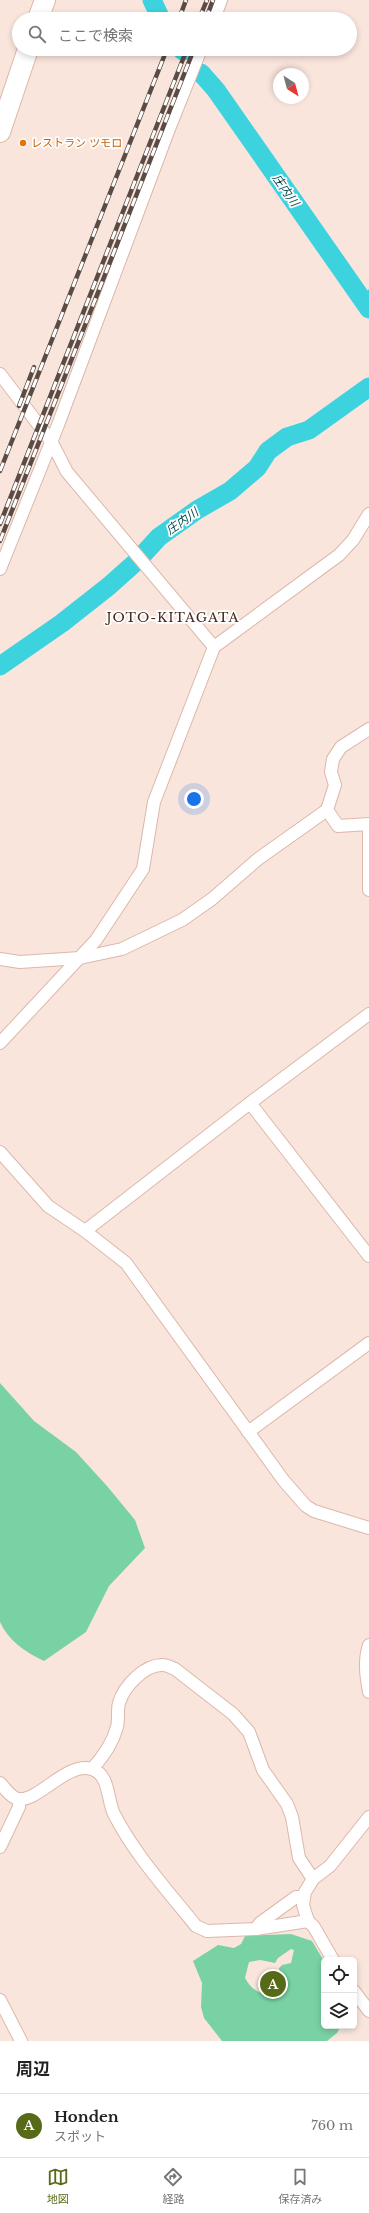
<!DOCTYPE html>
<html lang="ja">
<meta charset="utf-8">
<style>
body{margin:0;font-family:"Libre Baskerville","Noto Sans JP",serif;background:#f6f6f6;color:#222}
.controls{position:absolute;right:12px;bottom:12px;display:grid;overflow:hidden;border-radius:6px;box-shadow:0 2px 6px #0003}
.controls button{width:36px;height:36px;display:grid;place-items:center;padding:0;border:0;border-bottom:1px solid #e0e0e0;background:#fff;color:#222;font:20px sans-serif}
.compass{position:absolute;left:273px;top:68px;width:36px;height:36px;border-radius:50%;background:#fff;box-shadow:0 2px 6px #0003;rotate:144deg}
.you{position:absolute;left:194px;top:799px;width:14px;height:14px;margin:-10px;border:3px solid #fff;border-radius:50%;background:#1a73e8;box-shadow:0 0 0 6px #1a73e833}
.badge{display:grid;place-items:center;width:26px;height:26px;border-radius:50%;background:#576a17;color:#fff;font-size:13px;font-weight:700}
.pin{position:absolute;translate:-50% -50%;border:2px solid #fff;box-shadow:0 1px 4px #0006}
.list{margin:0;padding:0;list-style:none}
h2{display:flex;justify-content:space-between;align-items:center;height:52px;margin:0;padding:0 16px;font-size:17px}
h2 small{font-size:13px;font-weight:400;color:#767676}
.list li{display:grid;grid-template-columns:26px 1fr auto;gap:12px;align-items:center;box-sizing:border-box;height:64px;padding:0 16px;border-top:1px solid #e0e0e0}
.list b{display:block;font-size:15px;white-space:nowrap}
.list p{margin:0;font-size:13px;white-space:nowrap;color:#767676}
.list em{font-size:13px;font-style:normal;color:#767676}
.icon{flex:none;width:22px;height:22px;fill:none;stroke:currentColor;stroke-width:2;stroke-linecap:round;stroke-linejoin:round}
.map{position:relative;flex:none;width:369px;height:2041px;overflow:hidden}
.search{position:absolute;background:#fff;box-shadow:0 2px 6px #0003;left:12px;right:12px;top:12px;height:44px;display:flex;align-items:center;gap:10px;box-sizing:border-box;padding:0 14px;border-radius:22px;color:#767676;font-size:15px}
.sheet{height:116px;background:#fff}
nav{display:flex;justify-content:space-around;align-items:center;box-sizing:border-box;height:56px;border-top:1px solid #e0e0e0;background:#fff;font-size:11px;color:#767676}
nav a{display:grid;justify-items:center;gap:2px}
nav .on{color:#576a17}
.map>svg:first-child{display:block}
.green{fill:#79d2a3;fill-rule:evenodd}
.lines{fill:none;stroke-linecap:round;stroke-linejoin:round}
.stream{stroke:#3cd3df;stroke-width:3}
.river{stroke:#3cd3df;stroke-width:19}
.minor-casing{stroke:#dbb8aa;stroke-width:14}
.trunk-casing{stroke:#dbb8aa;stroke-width:22}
.minor{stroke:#fff;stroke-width:12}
.trunk{stroke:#fff;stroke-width:20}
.rail-casing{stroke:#5a4c45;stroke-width:4.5}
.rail{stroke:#fff;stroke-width:3;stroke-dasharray:9;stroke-linecap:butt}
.food-dot{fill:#e8710a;stroke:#fff;stroke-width:1.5}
.labels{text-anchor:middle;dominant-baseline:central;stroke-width:3.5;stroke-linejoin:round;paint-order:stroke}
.food-label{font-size:11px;fill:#c56008;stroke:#fff;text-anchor:start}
.water-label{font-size:12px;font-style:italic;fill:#0a4c51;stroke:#fff}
.quarter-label{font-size:13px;letter-spacing:1px;fill:#462b20;stroke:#fff}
</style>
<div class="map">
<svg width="369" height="2041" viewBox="0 0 369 2041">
<rect width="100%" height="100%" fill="#fae5dc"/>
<!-- green -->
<g class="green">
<path d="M0 1383 34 1421 76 1452 107 1486 135 1520 145 1548 109 1586 86 1632 44 1661C25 1652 8 1640 0 1622Z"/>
<path d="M291 1934 312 1941 324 1961V2026H341L337 2033 327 2041H222L204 2018 201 2007 202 1983 193 1961 218 1945 234 1948 241 1944 245 1936ZM291 1949 294 1950 291 1963 282 1965 279 1968 282 1986 279 1991 270 1996C258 1993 251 1989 245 1978L249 1962 260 1960 275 1963 278 1958Z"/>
</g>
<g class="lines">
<!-- stream -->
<path class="stream" d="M364 301 369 291"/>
<!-- river -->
<g class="river">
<path d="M152 0 161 19"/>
<path d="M181 49 183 51"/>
<path d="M201 73 216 90 369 309"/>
<path d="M0 666 62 623 109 586 137 561 159 537 197 510 230 491 257 468 268 451 287 437 309 430 369 387"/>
</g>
<!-- minor casing -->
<g class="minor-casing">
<g id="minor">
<path d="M214 19 221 0"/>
<path d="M0 374 51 441 67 472 214 647"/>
<path d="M0 569 58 425 169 129 201 49"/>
<path d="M327 810 338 826 369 824V890"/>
<path d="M0 959 20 962 80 958 122 949 182 920 212 899 258 859 327 810 335 785 331 772 333 759 341 747 369 729"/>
<path d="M0 1043 96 940 143 869 154 802 214 647 339 555 353 540 369 514"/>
<path d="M250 1103 369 1256"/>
<path d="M0 1152 48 1206 85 1231 126 1263 284 1481 306 1506 314 1511 369 1528"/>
<path d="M85 1231 250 1103 369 1014"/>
<path d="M248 1432 369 1343"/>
<path d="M369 1645C364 1660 366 1676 369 1692"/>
<path d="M92 1769C102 1758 113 1742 117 1727 119 1719 117 1710 119 1703 124 1686 145 1664 163 1665 167 1665 172 1668 175 1669L233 1714 249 1732 263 1770 287 1804 292 1817 299 1858 313 1879"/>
<path d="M0 1783C5 1788 10 1797 18 1799 37 1803 67 1761 92 1769 110 1775 107 1800 114 1814 135 1855 167 1890 196 1926L207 1931 256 1929 308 1921"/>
<path d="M0 1847 19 1807V1799"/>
<path d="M256 1929 260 1923 296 1897H304"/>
<path d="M333 1960 314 1927 308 1921 303 1905 305 1892 313 1879 330 1866 369 1817"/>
<path d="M354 1991 369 2011"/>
<path d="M0 2000 21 2041"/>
</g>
</g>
<!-- trunk casing -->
<g class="trunk-casing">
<g id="trunk">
<path d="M38 19 45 0"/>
<path d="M0 132 28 49"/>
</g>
</g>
<!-- minor -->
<use href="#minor" class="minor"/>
<!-- trunk -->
<use href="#trunk" class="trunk"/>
<!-- rail casing -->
<g class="rail-casing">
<g id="rail">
<path d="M179 19 186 0"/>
<path d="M199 19 207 0"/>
<path d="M206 19 213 0"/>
<path d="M19 406 34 367"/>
<path d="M0 471 167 49"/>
<path d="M0 524 187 49"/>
<path d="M0 541 194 49"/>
</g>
</g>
<!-- rail -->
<use href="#rail" class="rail"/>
</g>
<!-- markers -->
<circle class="food-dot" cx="23" cy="143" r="4"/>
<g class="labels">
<!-- food labels -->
<g class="food-label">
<text x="31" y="143">レストラン ツモロ</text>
</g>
<!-- water labels -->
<g class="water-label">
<text transform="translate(286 190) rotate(55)">庄内川</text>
<text transform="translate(182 521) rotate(-35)">庄内川</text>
</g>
<!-- quarter labels -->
<g class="quarter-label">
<text x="173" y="617">JOTO-KITAGATA</text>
</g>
</g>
</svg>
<div class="controls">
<button><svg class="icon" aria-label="locate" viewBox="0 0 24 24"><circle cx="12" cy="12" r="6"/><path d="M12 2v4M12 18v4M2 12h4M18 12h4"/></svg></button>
<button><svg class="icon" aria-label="layers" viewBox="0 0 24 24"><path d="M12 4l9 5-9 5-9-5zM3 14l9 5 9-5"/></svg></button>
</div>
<svg class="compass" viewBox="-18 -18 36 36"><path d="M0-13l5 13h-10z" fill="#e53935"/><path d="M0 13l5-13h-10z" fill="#767676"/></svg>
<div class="you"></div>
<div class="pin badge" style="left:273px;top:1984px">A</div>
<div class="search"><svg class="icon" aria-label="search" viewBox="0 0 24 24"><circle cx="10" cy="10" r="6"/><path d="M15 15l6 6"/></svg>ここで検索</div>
</div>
<section class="sheet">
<h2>周辺<small></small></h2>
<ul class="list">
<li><span class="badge">A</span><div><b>Honden</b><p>スポット</p></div><em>760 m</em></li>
</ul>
</section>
<nav>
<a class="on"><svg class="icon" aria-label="map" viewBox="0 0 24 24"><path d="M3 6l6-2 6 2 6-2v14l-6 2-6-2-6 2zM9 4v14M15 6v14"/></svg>地図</a>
<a><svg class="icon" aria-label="directions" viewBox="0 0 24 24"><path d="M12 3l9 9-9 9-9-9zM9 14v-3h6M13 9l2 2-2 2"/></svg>経路</a>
<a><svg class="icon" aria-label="saved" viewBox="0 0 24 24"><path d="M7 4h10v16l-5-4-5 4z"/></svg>保存済み</a>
</nav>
